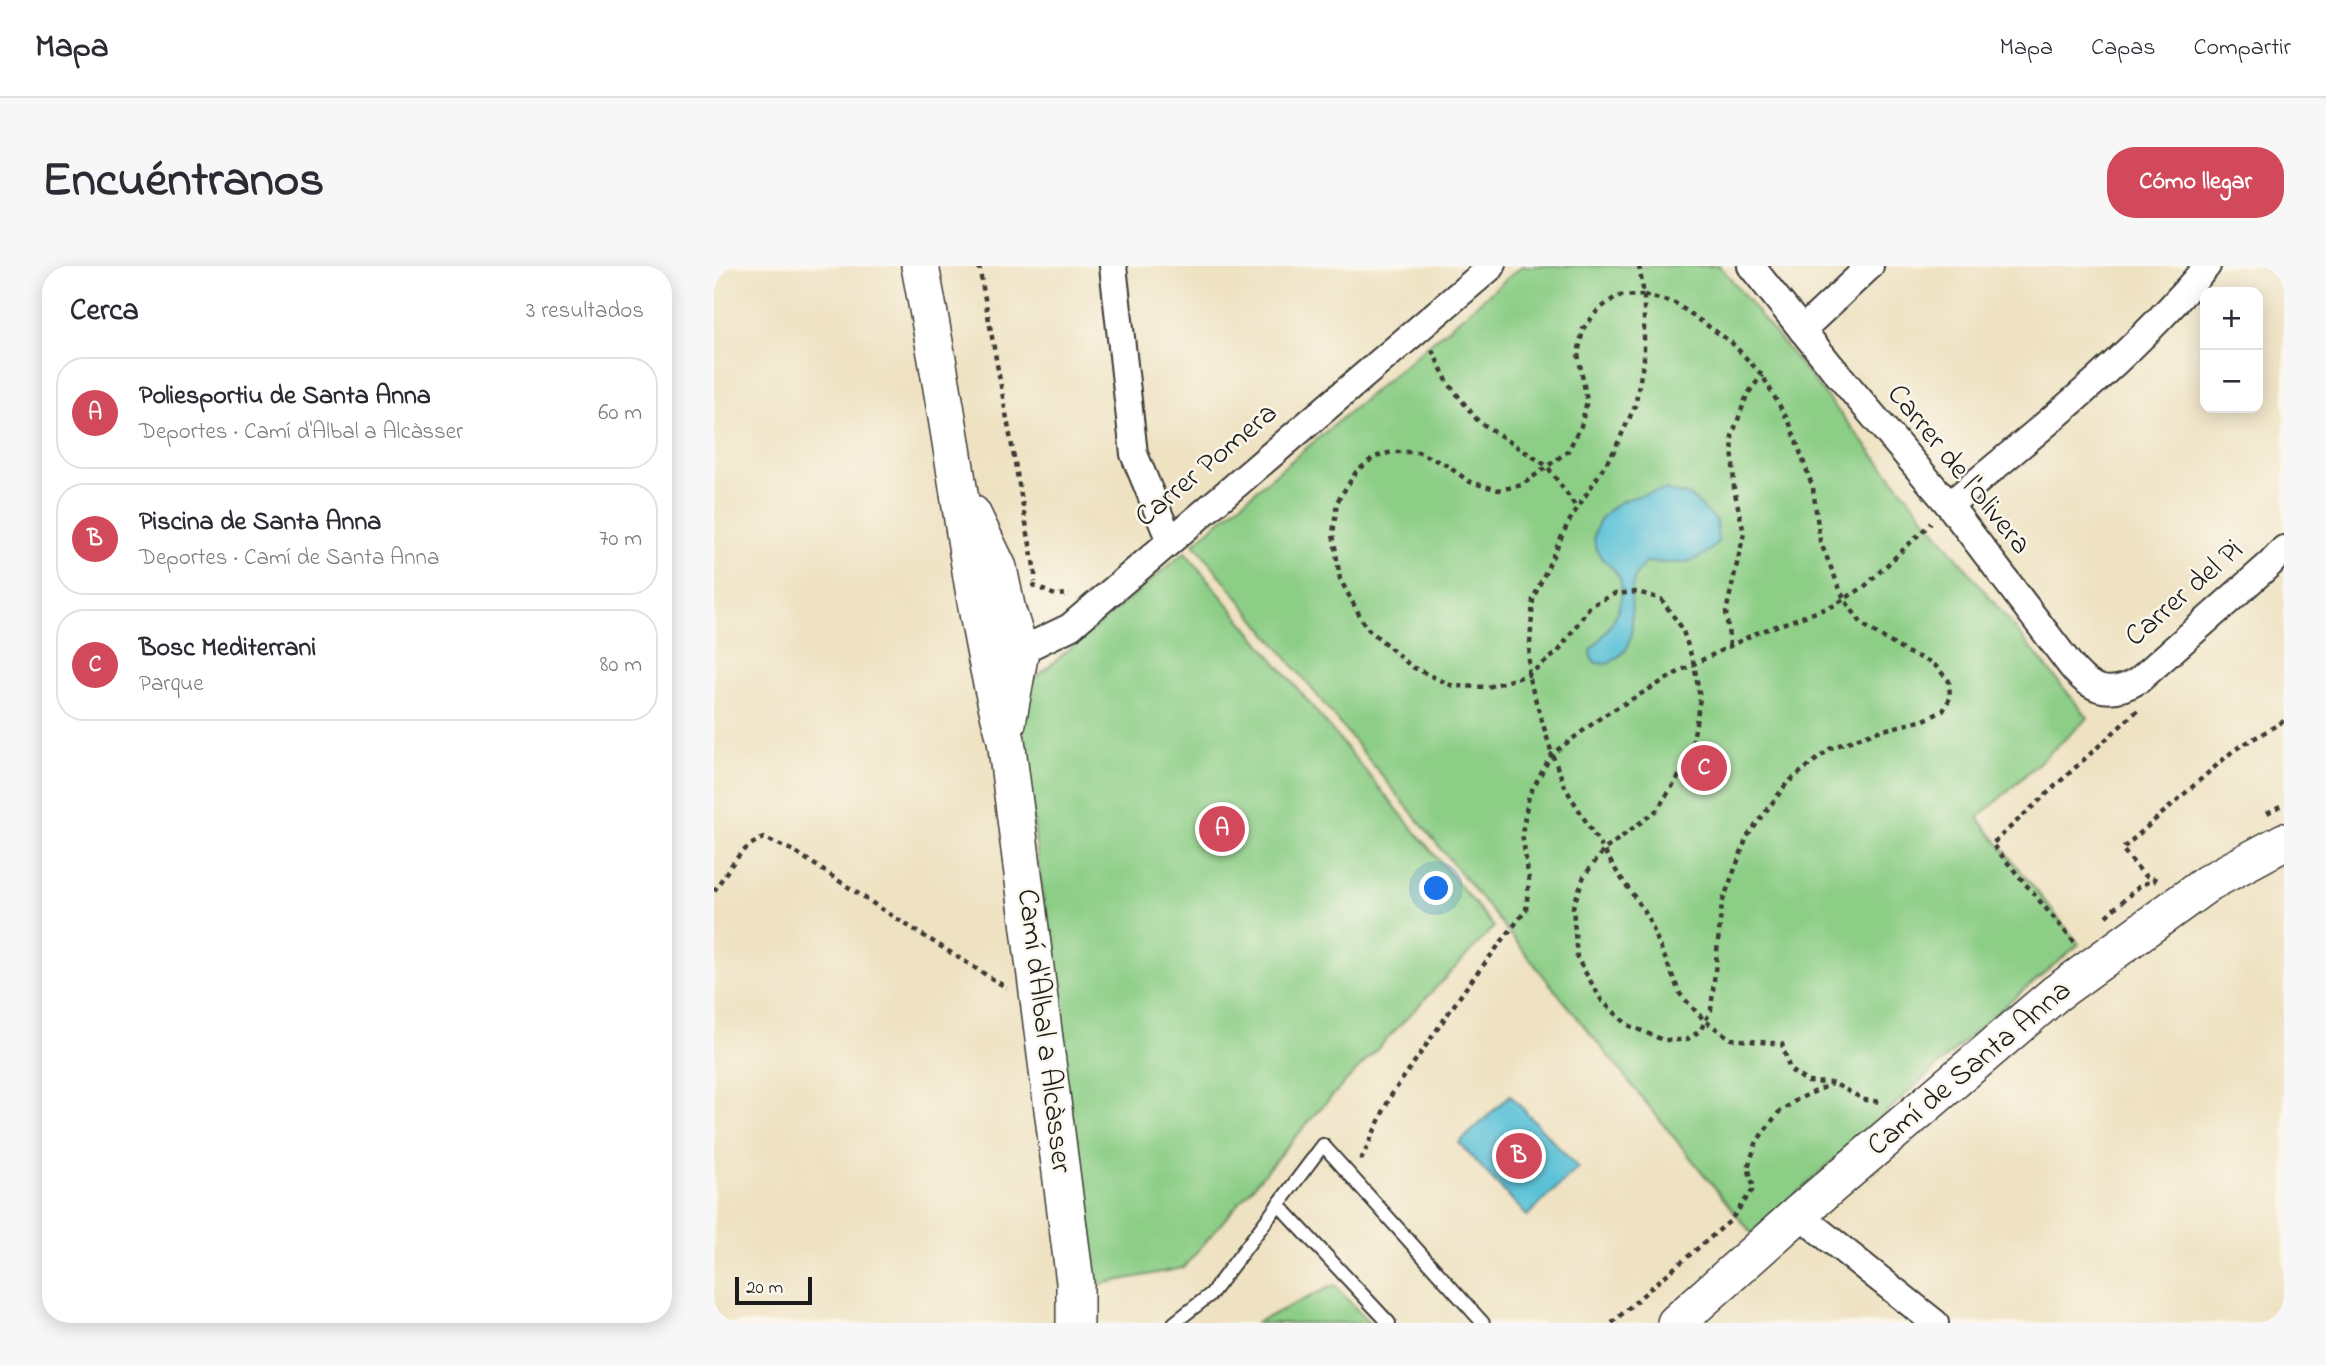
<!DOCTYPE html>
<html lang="es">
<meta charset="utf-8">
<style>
body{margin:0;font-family:"Indie Flower",sans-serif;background:#f7f7f7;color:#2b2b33}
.controls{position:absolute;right:21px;top:21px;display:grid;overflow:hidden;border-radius:14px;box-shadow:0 4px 18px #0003}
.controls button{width:63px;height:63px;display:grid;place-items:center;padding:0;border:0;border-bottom:2px solid #e1e1e2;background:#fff;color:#2b2b33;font:35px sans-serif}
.scale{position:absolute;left:21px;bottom:18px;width:77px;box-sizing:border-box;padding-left:7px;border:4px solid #1c1c1c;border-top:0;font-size:19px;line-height:24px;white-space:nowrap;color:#1c1c1c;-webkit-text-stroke:5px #fbf7ec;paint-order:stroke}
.you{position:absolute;left:723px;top:623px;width:24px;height:24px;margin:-18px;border:5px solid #fff;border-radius:50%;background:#1a73e8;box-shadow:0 0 0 10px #1a73e833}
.badge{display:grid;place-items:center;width:46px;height:46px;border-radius:50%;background:#d1495b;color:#fff;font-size:23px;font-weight:700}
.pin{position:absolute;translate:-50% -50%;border:4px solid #fff;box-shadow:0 2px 7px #0006}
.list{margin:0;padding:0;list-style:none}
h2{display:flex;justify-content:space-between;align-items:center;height:91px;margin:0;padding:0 28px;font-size:30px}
h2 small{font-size:23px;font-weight:400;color:#7c7c81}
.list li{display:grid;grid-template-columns:46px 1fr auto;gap:21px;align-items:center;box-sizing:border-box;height:112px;margin:0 14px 14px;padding:0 14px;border:2px solid #e1e1e2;border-radius:28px}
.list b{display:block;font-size:26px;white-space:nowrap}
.list p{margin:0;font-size:23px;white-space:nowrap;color:#7c7c81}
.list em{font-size:23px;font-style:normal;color:#7c7c81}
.map{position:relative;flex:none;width:1570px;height:1057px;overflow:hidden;border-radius:28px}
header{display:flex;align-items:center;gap:42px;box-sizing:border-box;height:98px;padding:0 35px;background:#fff;border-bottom:2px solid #e1e1e2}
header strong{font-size:33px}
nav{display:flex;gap:38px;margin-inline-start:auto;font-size:24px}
.intro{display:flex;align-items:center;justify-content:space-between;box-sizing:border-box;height:168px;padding:0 42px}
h1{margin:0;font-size:49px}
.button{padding:18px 32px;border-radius:28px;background:#d1495b;color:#fff;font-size:24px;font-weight:700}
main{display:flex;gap:42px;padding:0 42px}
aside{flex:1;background:#fff;border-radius:28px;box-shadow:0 4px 18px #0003}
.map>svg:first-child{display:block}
.green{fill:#8cce86;stroke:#547551;stroke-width:2}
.water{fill:#5ac1d7;stroke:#3b6e7a;stroke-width:2}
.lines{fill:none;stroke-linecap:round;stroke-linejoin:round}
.lane-casing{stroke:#3c3a35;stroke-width:16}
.street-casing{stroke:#3c3a35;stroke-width:30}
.secondary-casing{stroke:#3c3a35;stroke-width:40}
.path{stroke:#3c3a35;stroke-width:4.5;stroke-dasharray:5 5;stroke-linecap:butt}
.lane{stroke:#fff;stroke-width:12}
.street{stroke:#fff;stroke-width:26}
.secondary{stroke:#fff;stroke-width:37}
.labels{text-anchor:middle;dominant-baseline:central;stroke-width:5;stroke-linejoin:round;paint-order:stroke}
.street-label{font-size:30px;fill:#1c1c1c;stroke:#fbf7ec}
</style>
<header>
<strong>Mapa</strong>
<nav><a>Mapa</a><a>Capas</a><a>Compartir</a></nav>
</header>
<div class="intro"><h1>Encuéntranos</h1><a class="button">Cómo llegar</a></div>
<main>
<aside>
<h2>Cerca<small>3 resultados</small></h2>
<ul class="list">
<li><span class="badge">A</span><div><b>Poliesportiu de Santa Anna</b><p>Deportes · Camí d'Albal a Alcàsser</p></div><em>60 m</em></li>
<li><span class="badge">B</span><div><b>Piscina de Santa Anna</b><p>Deportes · Camí de Santa Anna</p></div><em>70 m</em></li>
<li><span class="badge">C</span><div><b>Bosc Mediterrani</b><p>Parque</p></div><em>80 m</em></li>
</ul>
</aside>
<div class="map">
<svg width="1570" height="1057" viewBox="0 0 1570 1057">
<rect width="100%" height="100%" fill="#fbf7ec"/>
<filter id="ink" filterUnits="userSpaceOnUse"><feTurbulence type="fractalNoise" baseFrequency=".0143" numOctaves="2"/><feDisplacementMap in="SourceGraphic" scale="14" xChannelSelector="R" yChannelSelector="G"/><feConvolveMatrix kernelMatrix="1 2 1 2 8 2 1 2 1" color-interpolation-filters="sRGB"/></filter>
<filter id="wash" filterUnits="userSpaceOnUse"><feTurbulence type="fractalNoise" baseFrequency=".00686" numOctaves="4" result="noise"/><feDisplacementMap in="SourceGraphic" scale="28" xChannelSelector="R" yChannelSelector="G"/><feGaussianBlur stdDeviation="1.57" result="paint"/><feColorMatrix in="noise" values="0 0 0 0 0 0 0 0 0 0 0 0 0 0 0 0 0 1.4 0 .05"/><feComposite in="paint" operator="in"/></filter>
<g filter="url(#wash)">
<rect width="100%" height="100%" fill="#efe2c2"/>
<!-- green -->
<g class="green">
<path d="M808 0H1006L1374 452 1264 552 1365 678 1275 753 1038 968 480 277Z"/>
<path d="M471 286 780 661 603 846 469 1002 376 1020 307 456 315 417Z"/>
<path d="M620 1019 655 1057H541Z"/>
</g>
<!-- water -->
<g class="water">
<path d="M950 224 976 230 1002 254 1004 276C982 302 963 297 932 296 906 319 925 352 914 380 911 387 900 394 893 398L882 397 877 392V384C894 365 910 345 907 318 905 303 892 299 885 288 873 269 886 249 903 238 915 230 936 228 950 224Z"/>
<path d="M796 829 864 902 813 950 745 877Z"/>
</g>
</g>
<g filter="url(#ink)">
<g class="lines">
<!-- lane casing -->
<g class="lane-casing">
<g id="lane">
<path d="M564 938 675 1057"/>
<path d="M460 1057 497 1028 609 879 769 1057"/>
</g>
</g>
<!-- street casing -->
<g class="street-casing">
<g id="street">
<path d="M399 0 420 188 456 275"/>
<path d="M1037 0 1117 100 1235 239 1354 396C1374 423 1394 433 1425 414L1556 298 1570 283"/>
<path d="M1088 64 1156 0"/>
<path d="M1235 239C1325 164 1418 91 1493 0"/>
<path d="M293 375 306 385 356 361 778 0"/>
<path d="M1084 948 1221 1057"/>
</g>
</g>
<!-- secondary casing -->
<g class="secondary-casing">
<g id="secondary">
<path d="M206 0C220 74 233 148 244 221 257 306 269 391 292 474L361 1016V1057"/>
<path d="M258 248 284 302 293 345 306 385 293 457"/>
<path d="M962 1057 1084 948 1341 728 1494 617 1570 576"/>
</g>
</g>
<!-- path -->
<g class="path">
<path d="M265 0 321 306V316"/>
<path d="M925 0 930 29V93L921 140 900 185 854 257 819 333 814 409 838 488 852 523 903 606 933 649 966 728 991 755 1017 773 1068 778 1076 804 1094 816 1119 817 1151 834 1168 836"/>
<path d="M930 29 961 37 1017 76 1048 109 1076 158 1099 222 1106 275 1130 333 1148 358 1190 385 1219 397 1235 415 1236 432 1229 445 1210 454 1161 466 1117 482 1073 517 1033 571 1008 637 997 744 986 765 972 774H949L914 759 888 735 863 692 859 641 870 610 890 584 943 544 976 493 986 432 980 398 968 362 947 333 924 326 900 328 876 340 844 386 814 409 774 421 739 420 698 401 652 361 626 313 619 268 623 236 642 206 660 191 678 186H704L732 199 756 216 785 224 808 219 854 185 867 160 873 135 864 88 869 63 884 44 903 30Z"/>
<path d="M718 84 734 117 764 155 833 200 863 242"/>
<path d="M318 319 341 329 356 328"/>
<path d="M1016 380 1012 346 1030 267 1020 223 1018 170 1033 129 1048 109"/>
<path d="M1553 547 1570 538"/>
<path d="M1443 614 1430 609 1408 583 1520 484 1570 455"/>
<path d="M0 625C14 605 25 581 50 572L80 585 169 644 293 722"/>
<path d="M1392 650 1428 618 1441 615"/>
<path d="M1360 676 1278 578 1424 444"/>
<path d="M647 894 676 831 754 719 812 644 815 614 808 567 815 529 838 488 889 450 968 404 1040 368 1119 340 1150 321 1217 257"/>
<path d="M898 1057 939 1020 1016 955 1040 922 1034 901 1043 875 1064 847 1084 833 1118 818"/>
</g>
<!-- lane -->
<use href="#lane" class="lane"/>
<!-- street -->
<use href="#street" class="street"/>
<!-- secondary -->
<use href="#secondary" class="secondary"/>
</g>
</g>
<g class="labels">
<!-- street labels -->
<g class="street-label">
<text transform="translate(493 200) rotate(-40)">Carrer Pomera</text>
<text transform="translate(1244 204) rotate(51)">Carrer de l'Olivera</text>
<text transform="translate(1471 328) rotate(-41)">Carrer del Pi</text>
<text transform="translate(329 765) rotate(83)">Camí d'Albal a Alcàsser</text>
<text transform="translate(1256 803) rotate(-40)">Camí de Santa Anna</text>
</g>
</g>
</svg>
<div class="controls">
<button>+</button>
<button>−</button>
</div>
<div class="scale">20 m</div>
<div class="you"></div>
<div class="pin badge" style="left:508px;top:563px">A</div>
<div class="pin badge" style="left:805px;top:890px">B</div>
<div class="pin badge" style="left:990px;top:502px">C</div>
</div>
</main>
